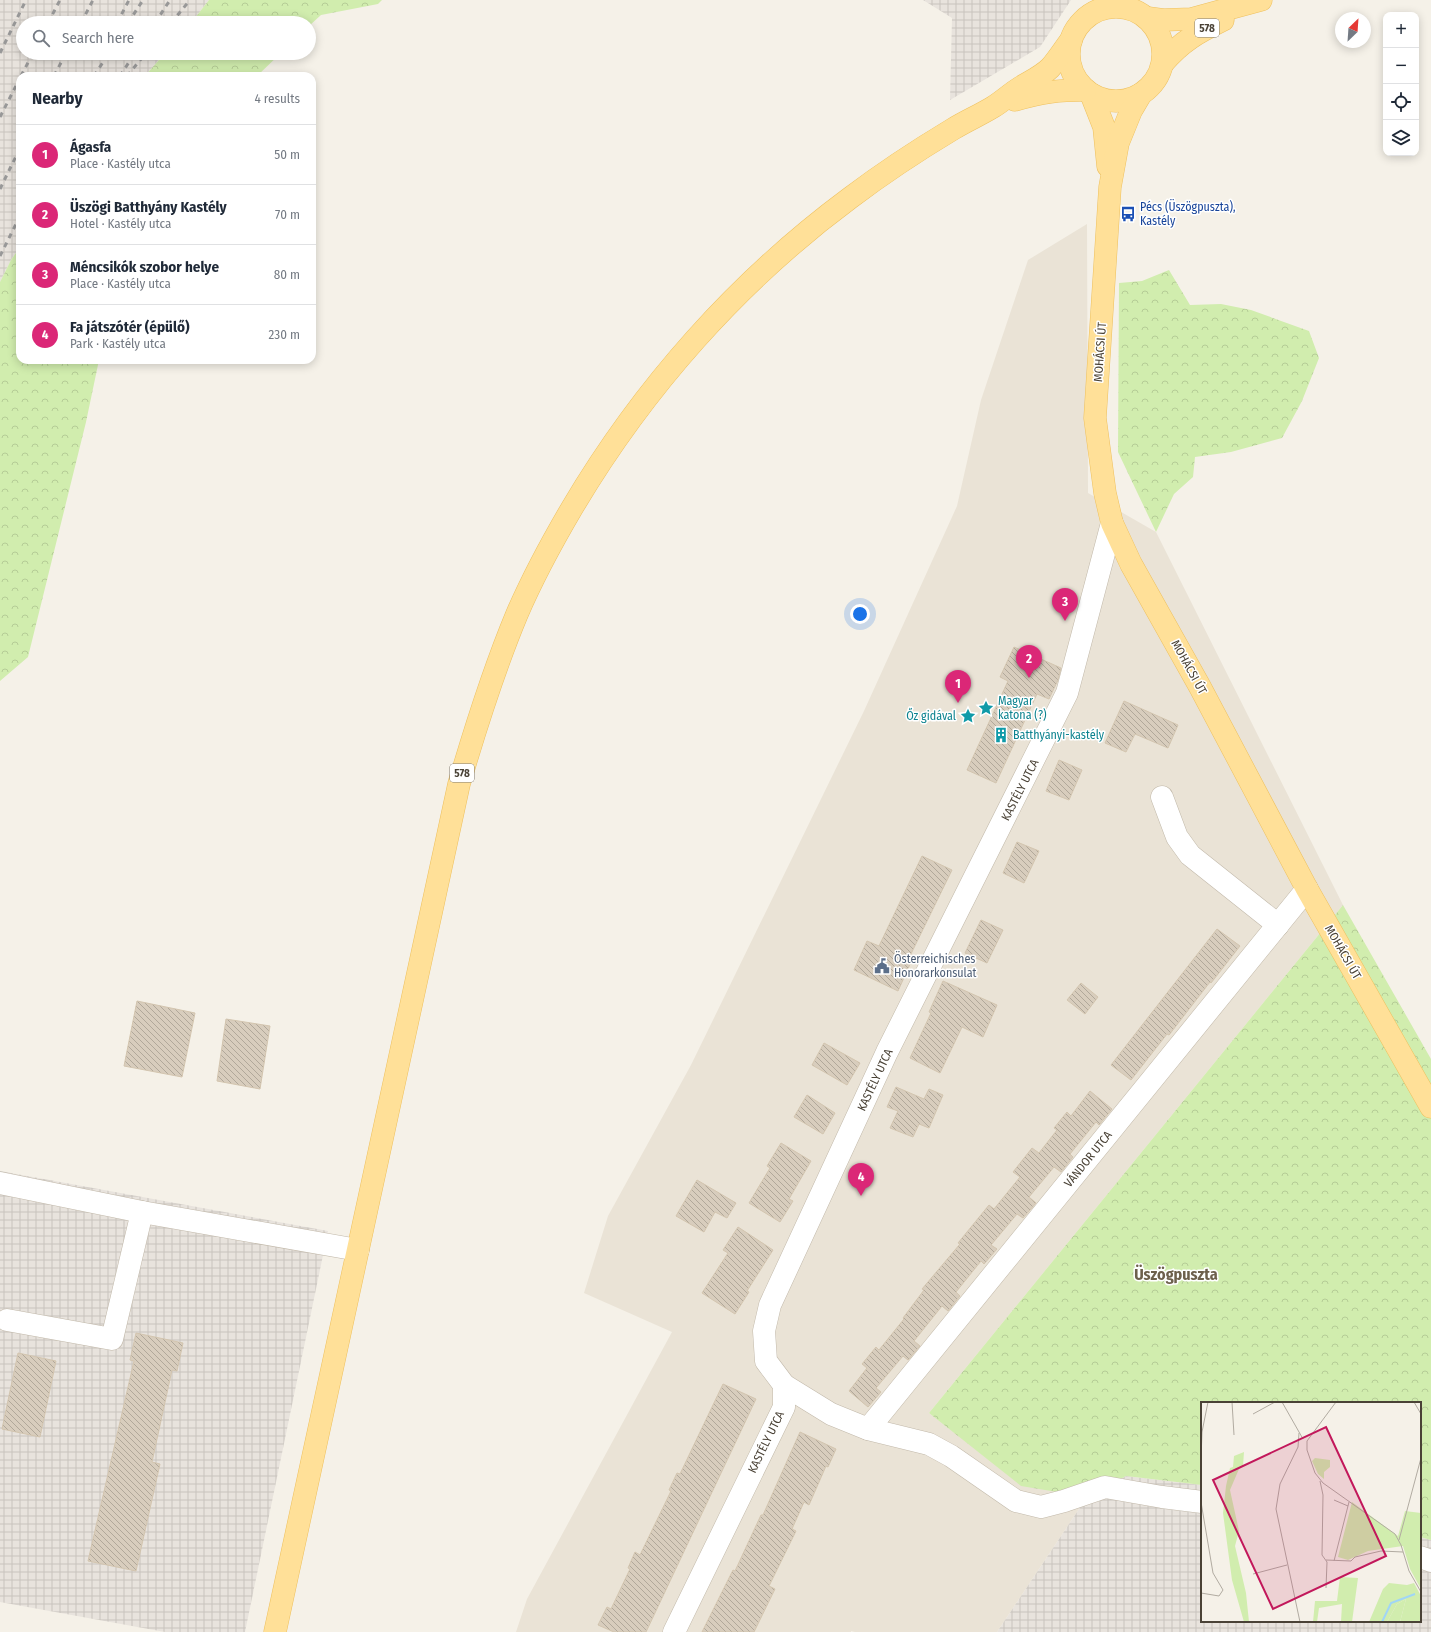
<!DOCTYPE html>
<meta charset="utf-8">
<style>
body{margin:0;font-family:"Fira Sans Condensed",sans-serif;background:#f6f6f7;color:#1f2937}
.controls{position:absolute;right:12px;top:12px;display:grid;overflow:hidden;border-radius:8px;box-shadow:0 2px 10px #0003}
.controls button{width:36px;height:36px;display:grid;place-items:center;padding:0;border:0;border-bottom:1px solid #e0e1e3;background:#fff;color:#1f2937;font:20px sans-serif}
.compass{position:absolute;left:1335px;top:12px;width:36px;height:36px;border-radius:50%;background:#fff;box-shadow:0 2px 10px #0003;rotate:25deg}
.you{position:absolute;left:860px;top:614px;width:14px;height:14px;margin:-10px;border:3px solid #fff;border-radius:50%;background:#1a73e8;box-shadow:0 0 0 6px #1a73e833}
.badge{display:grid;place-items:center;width:26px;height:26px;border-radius:50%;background:#db2777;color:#fff;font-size:13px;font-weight:700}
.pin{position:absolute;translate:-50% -33px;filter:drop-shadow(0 1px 2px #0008)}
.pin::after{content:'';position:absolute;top:21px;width:14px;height:12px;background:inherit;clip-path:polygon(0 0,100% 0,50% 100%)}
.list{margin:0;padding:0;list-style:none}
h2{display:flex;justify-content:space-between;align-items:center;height:52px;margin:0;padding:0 16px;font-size:17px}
h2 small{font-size:13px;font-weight:400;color:#747a83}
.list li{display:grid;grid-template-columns:26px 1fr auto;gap:12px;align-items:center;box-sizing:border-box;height:60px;padding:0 16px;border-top:1px solid #e0e1e3}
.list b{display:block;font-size:15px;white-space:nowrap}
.list p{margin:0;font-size:13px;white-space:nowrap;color:#747a83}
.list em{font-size:13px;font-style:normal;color:#747a83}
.icon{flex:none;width:22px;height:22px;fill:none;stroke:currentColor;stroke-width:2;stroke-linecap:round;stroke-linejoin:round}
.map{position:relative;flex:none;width:1431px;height:1632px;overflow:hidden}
.search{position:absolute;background:#fff;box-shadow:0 2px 10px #0003;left:16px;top:16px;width:300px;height:44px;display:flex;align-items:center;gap:10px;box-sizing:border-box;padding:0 14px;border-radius:22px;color:#747a83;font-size:15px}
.panel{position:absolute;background:#fff;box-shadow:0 2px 10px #0003;left:16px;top:72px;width:300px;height:292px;border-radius:12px}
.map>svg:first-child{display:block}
.residential{fill:#eae3d6}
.industrial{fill:url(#industrial-grid)}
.forest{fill:url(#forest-crowns)}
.building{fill:url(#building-back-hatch);stroke:#d3c5af}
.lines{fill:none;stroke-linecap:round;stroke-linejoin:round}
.minor-casing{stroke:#c2b9aa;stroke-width:23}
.major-casing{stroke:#eec05e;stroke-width:23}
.minor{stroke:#fff;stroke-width:22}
.major{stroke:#ffe098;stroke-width:22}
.rail{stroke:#989898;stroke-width:3;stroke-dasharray:5 5;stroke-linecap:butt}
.labels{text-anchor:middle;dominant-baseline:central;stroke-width:3;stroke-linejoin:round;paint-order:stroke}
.shield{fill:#fff;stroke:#807b72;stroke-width:1}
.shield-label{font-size:11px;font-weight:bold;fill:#4a4236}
.transit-label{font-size:12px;fill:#164399;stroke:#fff;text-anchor:start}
.street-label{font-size:12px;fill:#4a4236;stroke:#fff}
.culture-label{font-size:12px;fill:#0d838f;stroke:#fff;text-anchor:start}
.service-label{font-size:12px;fill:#4e5e75;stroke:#fff;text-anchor:start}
.district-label{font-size:16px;font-weight:bold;fill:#6d604c;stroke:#fff}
.inset-river{fill:none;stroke:#a0d5f6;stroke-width:2}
.inset-road{fill:none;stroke:#b1aba1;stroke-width:1}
.view{fill:#c2185b;fill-opacity:0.15;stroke:#c2185b;stroke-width:2}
.inset-edge{fill:none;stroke:#4a4236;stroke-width:2}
</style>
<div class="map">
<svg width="1431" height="1632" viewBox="0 0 1431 1632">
<defs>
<pattern id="industrial-grid" width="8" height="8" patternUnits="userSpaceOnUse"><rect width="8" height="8" fill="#e8e3dd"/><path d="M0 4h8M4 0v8" fill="none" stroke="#c8c4be"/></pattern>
<pattern id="forest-crowns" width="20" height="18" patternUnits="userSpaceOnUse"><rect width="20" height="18" fill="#d1edae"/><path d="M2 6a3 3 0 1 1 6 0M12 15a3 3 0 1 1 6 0" fill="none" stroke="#b5cc96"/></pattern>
<pattern id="building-back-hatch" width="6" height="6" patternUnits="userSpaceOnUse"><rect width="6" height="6" fill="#d8cdbd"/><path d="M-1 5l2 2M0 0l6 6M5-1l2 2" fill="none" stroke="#b1a89a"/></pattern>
</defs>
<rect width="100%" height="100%" fill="#f5f1e8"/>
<!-- residential -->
<path class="residential" d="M1087 224 1088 493 1156 532 1343 905 929 1413 971 1445 1087 1497 997 1632H855L851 1631V1632H516L527 1599 672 1332 584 1293 608 1216 691 1065 864 711 957 506 981 400 1028 260Z"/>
<!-- industrial -->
<g class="industrial">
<path d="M0 0H209L191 23H23V53H165L145 76H20V247L11 260 0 282Z"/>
<path d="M923 0H1071L1040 47 950 100 952 18Z"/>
<path d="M0 1171 328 1231 245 1632H165L0 1602Z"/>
<path d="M1126 1476 1202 1485V1621H1420V1537L1431 1540V1632H997L1087 1497Z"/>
</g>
<!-- forest -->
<g class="forest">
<path d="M209 0H382L378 4 321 15 309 26V23H191Z"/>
<path d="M165 53H281L257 76H145Z"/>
<path d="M20 247V360H99L86 422 28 657 0 681V282L11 260Z"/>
<path d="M1169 270 1190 305 1221 304 1251 310 1309 331 1319 358 1302 401 1282 438 1231 452 1195 457 1193 477 1174 494 1156 532 1118 452 1119 283 1142 281Z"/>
<path d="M1343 905 1431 1059V1540L1420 1537V1403H1202V1485L1126 1476 1087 1497 1021 1486 929 1413Z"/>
</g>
<!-- building -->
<g class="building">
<path d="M1014 647 1061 668 1058 680 1049 699 1037 694 996 783 967 770 1008 681 1000 677Z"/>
<path d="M1124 701 1178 725 1168 748 1135 734 1126 752 1105 743Z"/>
<path d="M1059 760 1082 770 1069 800 1046 791Z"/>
<path d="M1017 842 1039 851 1024 883 1003 873Z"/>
<path d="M922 856 952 870 908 960 911 962 898 991 854 970 867 941 879 946Z"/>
<path d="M981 920 1003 930 987 963 965 953Z"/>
<path d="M1217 929 1240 946 1211 983 1210 982 1169 1035 1167 1034 1131 1080 1111 1065Z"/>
<path d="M943 981 997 1005 983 1037 962 1027 940 1073 910 1058 931 1013 929 1012Z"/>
<path d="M1081 983 1098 997 1085 1014 1067 1000Z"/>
<path d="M137 1001 195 1013 182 1077 124 1066Z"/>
<path d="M226 1019 270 1026 260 1089 217 1081Z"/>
<path d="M824 1043 860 1063 847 1085 812 1065Z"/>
<path d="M896 1087 924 1099 929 1089 943 1095 929 1128 919 1124 913 1137 890 1128 898 1111 887 1107Z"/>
<path d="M1090 1091 1112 1109 1099 1125 1096 1122 1070 1154 1073 1157 1061 1172 1054 1167 1029 1197 1036 1203 1023 1218 1017 1214 991 1245 997 1249 984 1264 981 1261 956 1292 960 1296 948 1311 942 1306 914 1341 920 1346 908 1360 903 1356 876 1388 881 1392 868 1407 849 1391 867 1368 862 1364 876 1347 879 1350 904 1319 903 1318 924 1290 922 1289 960 1244 958 1243 989 1205 994 1209 1020 1177 1013 1172 1032 1148 1039 1153 1057 1130 1054 1128 1067 1112 1071 1116Z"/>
<path d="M807 1095 835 1113 823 1134 794 1117Z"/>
<path d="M781 1143 811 1161 789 1199 793 1201 780 1222 749 1203 770 1168 767 1166Z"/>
<path d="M697 1180 736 1203 727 1218 715 1212 704 1232 676 1216Z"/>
<path d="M738 1227 773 1250 747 1291 749 1292 735 1314 702 1293 728 1253 723 1250Z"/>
<path d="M136 1333 183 1343 177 1371 172 1370 152 1462 160 1464 136 1571 88 1561 134 1361 130 1360Z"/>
<path d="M18 1353 56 1361 40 1437 2 1429Z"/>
<path d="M723 1384 756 1399 646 1632H614L598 1625 607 1607 611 1609 630 1569 628 1568 635 1552 640 1555 671 1491 669 1490 677 1473 680 1474Z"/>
<path d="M800 1432 836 1449 828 1467 826 1466 809 1505 804 1502 792 1529 796 1531 769 1586 775 1589 754 1632H702L733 1570 735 1571 761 1515H763Z"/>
</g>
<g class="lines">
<!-- minor casing -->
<g class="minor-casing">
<g id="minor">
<path d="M1162 797 1177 837 1190 855 1278 925"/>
<path d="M0 1183 142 1212 358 1250"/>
<path d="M7 1320 112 1339 142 1212"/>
<path d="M784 1385 831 1414 868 1429 929 1444 951 1456 1016 1501 1041 1507 1064 1501 1105 1487 1162 1497 1202 1502"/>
<path d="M868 1429 1307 889"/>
<path d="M1420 1557 1431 1561"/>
<path d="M674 1632 784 1407V1385L766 1361 764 1331 770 1305 887 1052 1067 693 1112 523"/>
</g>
</g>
<!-- major casing -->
<g class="major-casing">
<g id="major">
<circle cx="1116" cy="54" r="47"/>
<path d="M1148 18 1163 20 1191 19 1261 0"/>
<path d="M1163 63C1182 41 1197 33 1223 20"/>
<path d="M1091 94 1104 127 1108 166"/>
<path d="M1141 94 1131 111 1118 143 1110 187 1095 418 1105 493 1112 523 1131 564 1200 687 1307 889 1431 1107"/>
<path d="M1015 100C1041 92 1059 90 1085 90"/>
<path d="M275 1632 459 784C476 726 494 669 517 614 533 577 552 542 572 508 643 388 738 281 850 198 883 173 918 150 953 129 966 121 980 115 993 107 1003 101 1011 93 1021 87 1031 81 1042 76 1050 68 1058 59 1064 49 1071 40"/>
</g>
</g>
<!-- minor -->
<use href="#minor" class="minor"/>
<!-- major -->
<use href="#major" class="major"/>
<!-- rail -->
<g class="rail">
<path d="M48 23 60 0"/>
<path d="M81 23 93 0"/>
<path d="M117 23 129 0"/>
<path d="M128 23 143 0"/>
<path d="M155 23 170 0"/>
<path d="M171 23 190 0"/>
<path d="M0 53 26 0"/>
<path d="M21 76 33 53"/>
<path d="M54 76 66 53"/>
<path d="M94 76 109 53"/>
<path d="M120 76 135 53"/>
<path d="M127 76 146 53"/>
<path d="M0 117 20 78"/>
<path d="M0 189 20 148"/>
<path d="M0 256 20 216"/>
</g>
</g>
<!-- icons -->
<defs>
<g id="bus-bare" transform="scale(1.2)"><path d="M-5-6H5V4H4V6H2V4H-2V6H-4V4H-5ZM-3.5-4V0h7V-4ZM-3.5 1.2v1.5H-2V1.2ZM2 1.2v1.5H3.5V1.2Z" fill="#1a4fb4" stroke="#fff" stroke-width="2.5" paint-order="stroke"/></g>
<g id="sight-bare" transform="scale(1.2)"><path d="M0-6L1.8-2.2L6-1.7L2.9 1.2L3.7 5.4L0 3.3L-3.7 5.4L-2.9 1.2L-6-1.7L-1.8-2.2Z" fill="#0f9aa8" stroke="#fff" stroke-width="2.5" paint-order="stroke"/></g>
<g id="building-bare" transform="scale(1.2)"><path d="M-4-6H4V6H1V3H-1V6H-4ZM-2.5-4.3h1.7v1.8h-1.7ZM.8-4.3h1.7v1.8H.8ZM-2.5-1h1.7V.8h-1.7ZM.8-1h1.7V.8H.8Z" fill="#0f9aa8" stroke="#fff" stroke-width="2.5" paint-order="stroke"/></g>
<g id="civic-bare" transform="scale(1.2)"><path d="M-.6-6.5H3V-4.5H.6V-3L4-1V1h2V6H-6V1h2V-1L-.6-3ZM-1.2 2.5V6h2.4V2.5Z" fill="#5c6f8a" stroke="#fff" stroke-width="2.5" paint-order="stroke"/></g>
</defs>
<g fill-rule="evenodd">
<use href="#bus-bare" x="1128" y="214"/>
<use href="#sight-bare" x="986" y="708"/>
<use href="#sight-bare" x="968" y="716"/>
<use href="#building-bare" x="1001" y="735"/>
<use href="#civic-bare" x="882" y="966"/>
</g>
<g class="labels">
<!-- shield labels -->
<g class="shield">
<rect x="1195" y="19" width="24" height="18" rx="3"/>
<rect x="450" y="764" width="24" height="18" rx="3"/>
</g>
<g class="shield-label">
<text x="1207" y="28">578</text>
<text x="462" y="773">578</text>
</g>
<!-- transit labels -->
<g class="transit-label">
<text x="1140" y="207">Pécs (Üszögpuszta),<tspan x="1140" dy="14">Kastély</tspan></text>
</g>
<!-- street labels -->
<g class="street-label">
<text transform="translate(1100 352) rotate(-86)">MOHÁCSI ÚT</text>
<text transform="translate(1189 667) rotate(61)">MOHÁCSI ÚT</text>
<text transform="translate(1020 790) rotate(-63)">KASTÉLY UTCA</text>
<text transform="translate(1343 952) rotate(60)">MOHÁCSI ÚT</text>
<text transform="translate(875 1080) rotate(-65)">KASTÉLY UTCA</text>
<text transform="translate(1088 1159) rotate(-51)">VÁNDOR UTCA</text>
<text transform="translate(766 1442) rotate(-64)">KASTÉLY UTCA</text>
</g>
<!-- culture labels -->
<g class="culture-label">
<text x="998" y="701">Magyar<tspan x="998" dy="14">katona (?)</tspan></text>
<text x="956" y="716" text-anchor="end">Őz gidával</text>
<text x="1013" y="735">Batthyányi-kastély</text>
</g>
<!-- service labels -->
<g class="service-label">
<text x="894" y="959">Österreichisches<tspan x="894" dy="14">Honorarkonsulat</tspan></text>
</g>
<!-- district labels -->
<g class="district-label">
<text x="1176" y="1274">Üszögpuszta</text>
</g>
</g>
<!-- overview -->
<g transform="translate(1201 1402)">
<rect width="220" height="220" fill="#f5f1e8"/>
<path d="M205 197 199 220H186L196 202Z" fill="#d1edae"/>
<path d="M43 50 42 64 38 67 29 88 38 129 34 144 45 191 48 220H43L31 178 22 111 25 84 29 66 32 65 33 54ZM114 56 129 58V65L123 70V77L117 72 111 59ZM151 100 197 134 204 109 220 111V187L209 167 202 144 167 149 147 158 137 155ZM139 175 157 176 151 220H140L141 202 118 206 116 220H112L114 199H136ZM188 181 206 183 213 181 220 194V220H199L205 197 196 202 186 220H168L182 187Z" fill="#d1edae"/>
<path class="inset-river" d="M181 220 190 201 214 192"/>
<path class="inset-road" d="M31 0 33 33M81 0 102 37M135 0 106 39V48L114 71 122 81 194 132 200 143 208 169 220 190M213 0 220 12M52 12 74 0M98 31 97 45 79 82 75 107 99 220M0 57 1 30 7 0M119 79 122 93 121 153 126 160 125 186M133 98 147 104M0 100 12 171 22 188 18 194 0 191M198 138 220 56M125 158 150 159 154 155 180 149 202 150M133 159 148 100M52 172 86 163"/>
<path class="view" d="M125 25 185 154 72 207 12 78Z"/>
<rect width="220" height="220" class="inset-edge"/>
</g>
</svg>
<div class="controls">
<button>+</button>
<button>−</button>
<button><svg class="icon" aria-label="locate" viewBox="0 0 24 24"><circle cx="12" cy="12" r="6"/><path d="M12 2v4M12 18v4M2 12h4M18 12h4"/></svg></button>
<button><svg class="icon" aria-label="layers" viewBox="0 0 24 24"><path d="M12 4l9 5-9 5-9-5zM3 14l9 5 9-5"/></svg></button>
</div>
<svg class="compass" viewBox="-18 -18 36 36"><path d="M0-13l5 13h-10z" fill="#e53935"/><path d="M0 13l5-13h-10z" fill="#747a83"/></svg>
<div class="you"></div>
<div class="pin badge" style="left:958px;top:703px">1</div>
<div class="pin badge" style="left:1029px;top:678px">2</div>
<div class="pin badge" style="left:1065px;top:621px">3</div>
<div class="pin badge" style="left:861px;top:1196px">4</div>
<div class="search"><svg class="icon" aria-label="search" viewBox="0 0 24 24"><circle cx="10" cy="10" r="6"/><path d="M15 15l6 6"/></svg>Search here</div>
<section class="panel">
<h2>Nearby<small>4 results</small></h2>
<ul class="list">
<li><span class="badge">1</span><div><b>Ágasfa</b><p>Place · Kastély utca</p></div><em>50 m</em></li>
<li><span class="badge">2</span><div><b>Üszögi Batthyány Kastély</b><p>Hotel · Kastély utca</p></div><em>70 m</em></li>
<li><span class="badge">3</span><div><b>Méncsikók szobor helye</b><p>Place · Kastély utca</p></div><em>80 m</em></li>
<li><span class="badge">4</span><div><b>Fa játszótér (épülő)</b><p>Park · Kastély utca</p></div><em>230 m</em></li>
</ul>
</section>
</div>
